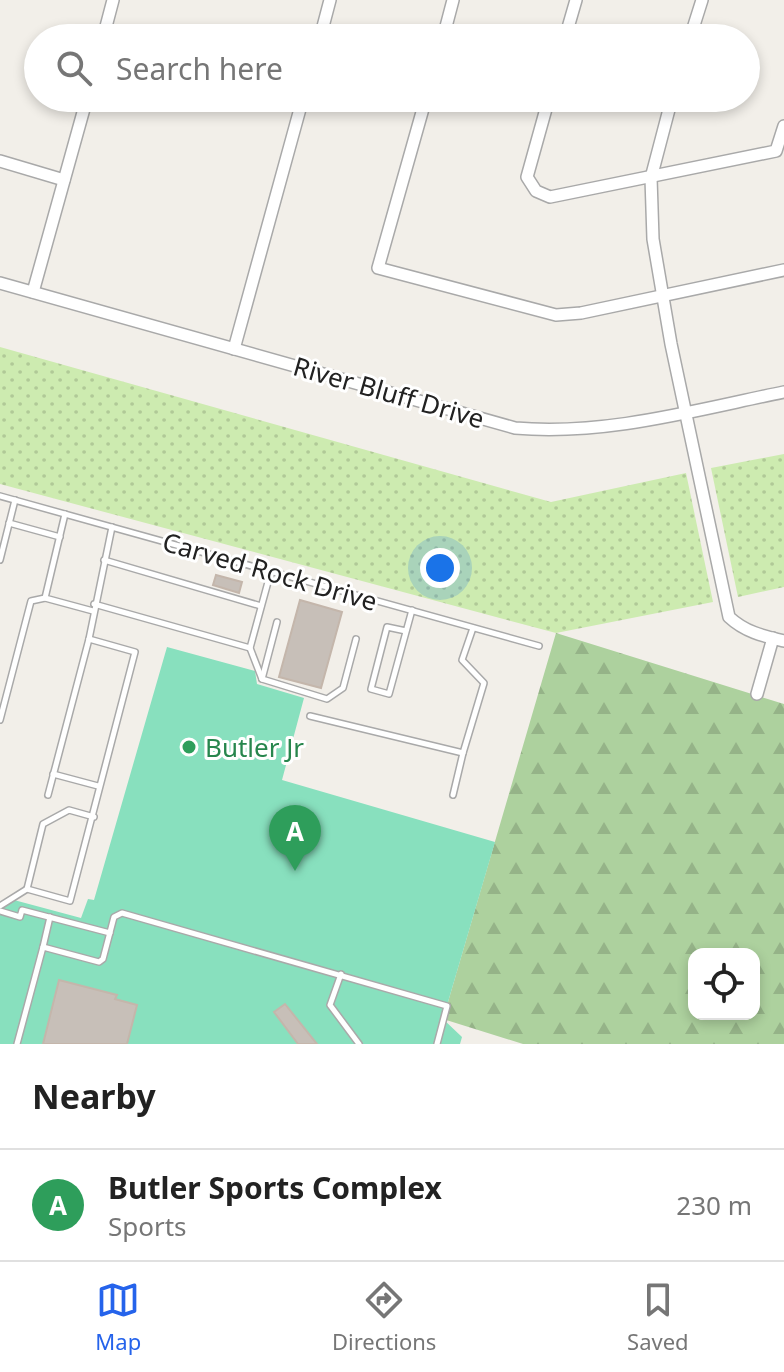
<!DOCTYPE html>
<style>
body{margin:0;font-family:"Noto Sans",sans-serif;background:#f6f6f6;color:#222}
.controls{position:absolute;right:24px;bottom:24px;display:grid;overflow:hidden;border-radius:16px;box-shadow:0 4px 12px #0003}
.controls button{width:72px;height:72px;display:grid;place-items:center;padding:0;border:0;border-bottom:2px solid #e0e0e0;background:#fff;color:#222;font:40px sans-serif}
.you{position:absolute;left:440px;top:568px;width:28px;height:28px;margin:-20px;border:6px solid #fff;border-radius:50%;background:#1a73e8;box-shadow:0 0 0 12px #1a73e833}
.badge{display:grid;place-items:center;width:52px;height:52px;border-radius:50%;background:#2563eb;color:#fff;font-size:26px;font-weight:700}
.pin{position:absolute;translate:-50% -66px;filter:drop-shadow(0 2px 4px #0008)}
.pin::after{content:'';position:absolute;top:42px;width:28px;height:24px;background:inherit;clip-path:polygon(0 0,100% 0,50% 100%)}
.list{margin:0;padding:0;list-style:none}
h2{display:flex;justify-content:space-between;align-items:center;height:104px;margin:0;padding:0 32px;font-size:34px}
h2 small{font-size:26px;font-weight:400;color:#767676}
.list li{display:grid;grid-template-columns:52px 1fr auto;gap:24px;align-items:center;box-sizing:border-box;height:112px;padding:0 32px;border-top:2px solid #e0e0e0}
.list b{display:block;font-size:30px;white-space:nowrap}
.list p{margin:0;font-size:26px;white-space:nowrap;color:#767676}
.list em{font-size:26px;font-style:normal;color:#767676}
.icon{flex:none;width:44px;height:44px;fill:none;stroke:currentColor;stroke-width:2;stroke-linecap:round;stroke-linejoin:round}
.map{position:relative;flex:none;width:784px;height:1044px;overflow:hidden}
.search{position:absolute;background:#fff;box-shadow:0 4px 12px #0003;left:24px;right:24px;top:24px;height:88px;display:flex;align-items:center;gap:20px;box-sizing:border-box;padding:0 28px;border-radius:44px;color:#767676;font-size:30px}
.sheet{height:216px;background:#fff}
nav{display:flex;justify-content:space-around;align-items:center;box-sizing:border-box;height:112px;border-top:2px solid #e0e0e0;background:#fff;font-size:22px;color:#767676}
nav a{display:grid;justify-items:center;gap:4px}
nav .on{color:#2563eb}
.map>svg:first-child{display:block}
.grass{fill:url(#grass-dots)}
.forest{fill:url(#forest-firs);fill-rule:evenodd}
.pitch{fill:#88e0be}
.building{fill:#c7bfb8;stroke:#c4b6ab;stroke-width:2}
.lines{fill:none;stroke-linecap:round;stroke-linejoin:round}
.service-casing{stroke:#a9a9a9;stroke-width:8}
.minor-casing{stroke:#a9a9a9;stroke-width:14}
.service{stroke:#fff;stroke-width:5}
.minor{stroke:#fff;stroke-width:11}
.leisure-dot{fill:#2e9e5b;stroke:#fff;stroke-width:3}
.labels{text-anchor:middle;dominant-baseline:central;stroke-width:6;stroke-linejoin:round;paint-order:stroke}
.street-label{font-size:26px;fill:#222;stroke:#fff}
.leisure-label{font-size:26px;fill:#27864d;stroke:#fff;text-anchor:start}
</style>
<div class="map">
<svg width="784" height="1044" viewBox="0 0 784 1044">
<defs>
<pattern id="grass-dots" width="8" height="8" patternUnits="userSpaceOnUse" patternTransform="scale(2)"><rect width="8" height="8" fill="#cdebb0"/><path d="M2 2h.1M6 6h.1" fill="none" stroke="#b0c997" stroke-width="1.8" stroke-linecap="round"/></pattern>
<pattern id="forest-firs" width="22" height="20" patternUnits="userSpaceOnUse" patternTransform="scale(2)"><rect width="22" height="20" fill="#add19e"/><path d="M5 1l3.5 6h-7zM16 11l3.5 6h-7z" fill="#95b388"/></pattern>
</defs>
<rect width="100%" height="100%" fill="#f2efe9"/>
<!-- grass -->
<g class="grass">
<path d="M0 347 551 502 686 473 713 602 556 633 0 484Z"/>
<path d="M784 454V587L738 597 711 468Z"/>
</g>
<!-- forest -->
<path class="forest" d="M556 633 784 704V1044H523L443 1019ZM694 954H754V1014H694Z"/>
<!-- pitch -->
<path class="pitch" d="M167 647 255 671 257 684 304 698 282 780 495 842 443 1019 462 1037 460 1044H0V906L4 907 14 900 81 918 88 899 94 900Z"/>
<!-- building -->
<g class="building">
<path d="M216 575 242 582 239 593 213 585Z"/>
<path d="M300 600 342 612 321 688 279 677Z"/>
<path d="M59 980 117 995 115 999 137 1005 127 1044H43Z"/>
<path d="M285 1004 317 1044H298L274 1012Z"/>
</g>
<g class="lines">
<!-- service casing -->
<g class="service-casing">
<g id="service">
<path d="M0 496 539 646"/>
<path d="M65 514 45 598 93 611"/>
<path d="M9 523 60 537"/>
<path d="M0 560 15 500"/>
<path d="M104 560 261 606"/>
<path d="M271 571 250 648 262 679 327 699 343 688 356 639"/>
<path d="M94 604 250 648"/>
<path d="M406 631 387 627 371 689 389 694 412 610"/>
<path d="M262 679 277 622"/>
<path d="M310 716 463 753 484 683 462 660 473 628"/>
<path d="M0 720 31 601 45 598"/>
<path d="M53 774 98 786"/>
<path d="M48 795 89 639 112 527"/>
<path d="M453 795 463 753"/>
<path d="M27 889 43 824 69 810 94 817"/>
<path d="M0 906 27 889 70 901 135 652 89 639"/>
<path d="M0 911 20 917 22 910 110 933"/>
<path d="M43 947 50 917"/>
<path d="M341 974 330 1005 359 1044"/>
<path d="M17 1044 43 947 99 962 103 959 114 917 122 913 447 1006 437 1044"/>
</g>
</g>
<!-- minor casing -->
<g class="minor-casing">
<g id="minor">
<path d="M103 38 113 0"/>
<path d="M320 38 330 0"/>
<path d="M443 38 453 0"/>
<path d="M565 38 576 0"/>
<path d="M690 38 702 0"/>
<path d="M426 98 378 268 556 315 581 313 784 270"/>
<path d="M549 98 527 177 536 191 550 197 776 151 784 126"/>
<path d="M672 98 651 178 653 239 671 344 729 617C745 632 763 636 784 641"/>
<path d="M0 161 64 180"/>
<path d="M0 283 515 428C605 436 696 410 784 392"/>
<path d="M33 292 87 98"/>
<path d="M234 349 303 98"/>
<path d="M757 694 773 638"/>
</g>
</g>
<!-- service -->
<use href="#service" class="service"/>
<!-- minor -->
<use href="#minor" class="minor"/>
</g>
<!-- markers -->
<circle class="leisure-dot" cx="189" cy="747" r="8"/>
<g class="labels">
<!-- street labels -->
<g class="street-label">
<text transform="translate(389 392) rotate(16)">River Bluff Drive</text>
<text transform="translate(270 571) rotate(16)">Carved Rock Drive</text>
</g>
<!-- leisure labels -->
<g class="leisure-label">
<text x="205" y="747">Butler Jr</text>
</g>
</g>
</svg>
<div class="controls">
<button><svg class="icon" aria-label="locate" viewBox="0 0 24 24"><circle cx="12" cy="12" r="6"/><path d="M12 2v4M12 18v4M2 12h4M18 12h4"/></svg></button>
</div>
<div class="you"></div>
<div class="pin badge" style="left:295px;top:871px;background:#2e9e5b">A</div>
<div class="search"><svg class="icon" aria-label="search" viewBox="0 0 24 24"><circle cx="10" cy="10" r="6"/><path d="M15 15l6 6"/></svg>Search here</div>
</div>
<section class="sheet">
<h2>Nearby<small></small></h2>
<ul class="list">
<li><span class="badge" style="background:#2e9e5b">A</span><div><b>Butler Sports Complex</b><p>Sports</p></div><em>230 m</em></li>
</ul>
</section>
<nav>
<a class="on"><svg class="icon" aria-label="map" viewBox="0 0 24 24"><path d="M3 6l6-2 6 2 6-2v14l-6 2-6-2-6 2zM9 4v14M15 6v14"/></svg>Map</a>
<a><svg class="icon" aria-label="directions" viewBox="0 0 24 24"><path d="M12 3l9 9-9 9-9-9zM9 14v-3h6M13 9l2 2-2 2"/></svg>Directions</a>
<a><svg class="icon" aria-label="saved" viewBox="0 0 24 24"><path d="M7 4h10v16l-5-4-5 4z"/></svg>Saved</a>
</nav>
